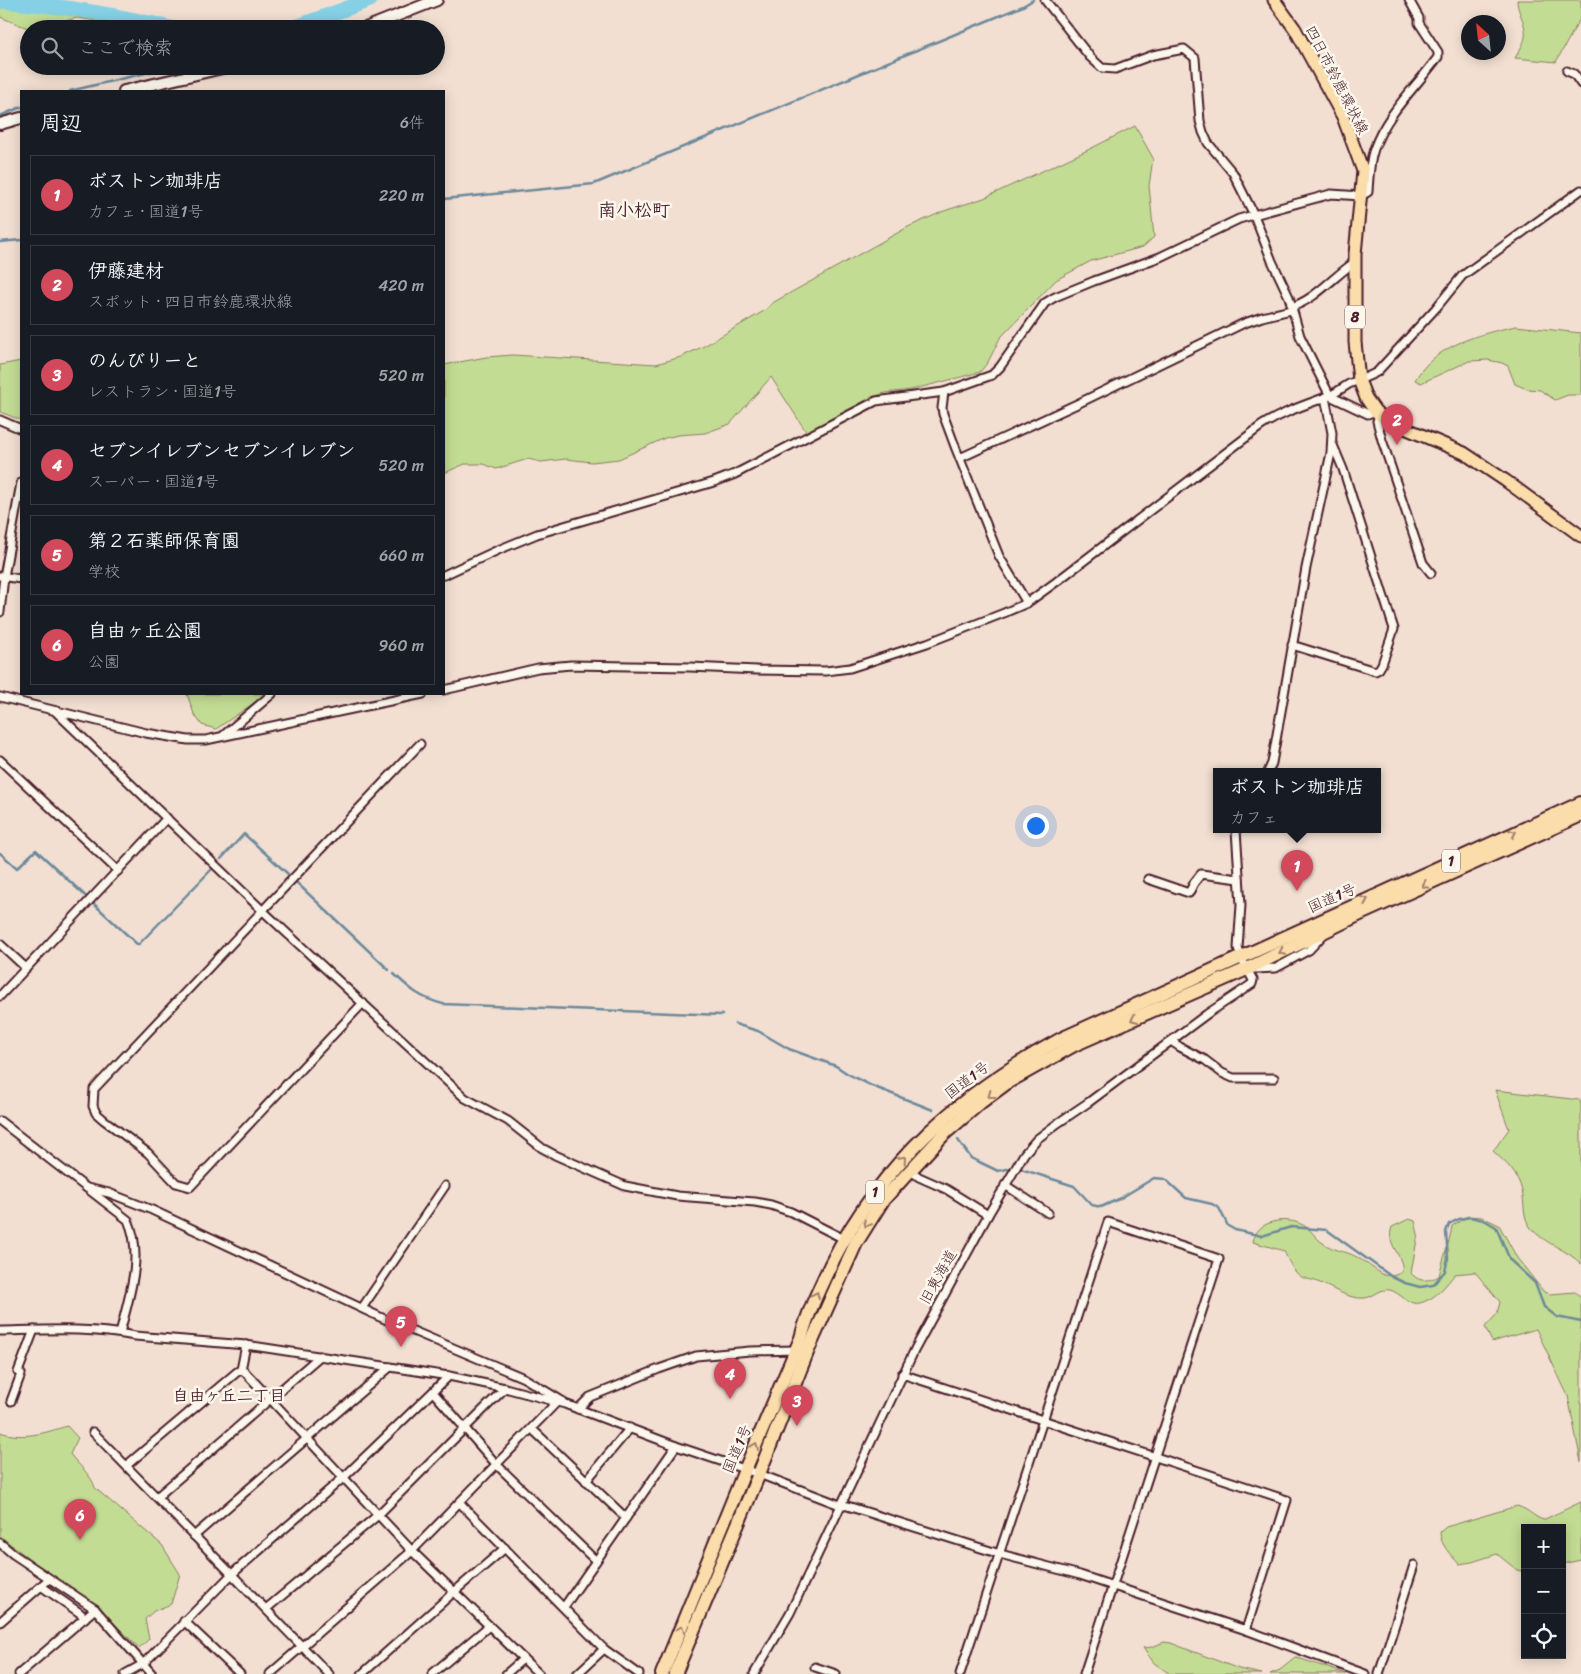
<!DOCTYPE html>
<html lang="ja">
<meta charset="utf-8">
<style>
body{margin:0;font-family:Sriracha,"Klee One",sans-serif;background:#20242c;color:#f1f3f6}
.controls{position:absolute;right:15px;bottom:15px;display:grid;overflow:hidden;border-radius:0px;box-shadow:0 2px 12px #0003}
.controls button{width:45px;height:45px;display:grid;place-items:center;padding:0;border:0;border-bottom:1px solid #363941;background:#171b24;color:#f1f3f6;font:25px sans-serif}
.compass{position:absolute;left:1461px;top:15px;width:45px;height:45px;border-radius:50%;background:#171b24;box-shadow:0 2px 12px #0003;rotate:333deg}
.you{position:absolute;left:1035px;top:825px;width:18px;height:18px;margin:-12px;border:4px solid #fff;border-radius:50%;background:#1a73e8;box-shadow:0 0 0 8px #1a73e833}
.badge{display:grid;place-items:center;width:32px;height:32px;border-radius:50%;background:#d1495b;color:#fff;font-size:16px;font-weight:700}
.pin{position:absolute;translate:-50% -41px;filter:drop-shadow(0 1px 2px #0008)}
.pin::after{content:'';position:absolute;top:26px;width:18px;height:15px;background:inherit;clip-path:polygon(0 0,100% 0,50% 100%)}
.popup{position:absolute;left:1213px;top:768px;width:168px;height:65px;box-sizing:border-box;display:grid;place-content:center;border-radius:0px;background:#171b24;filter:drop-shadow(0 1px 4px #0005);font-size:16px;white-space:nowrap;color:#9ea1a6}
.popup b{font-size:19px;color:#f1f3f6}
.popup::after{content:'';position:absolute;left:50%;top:100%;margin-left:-10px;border:10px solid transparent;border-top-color:#171b24}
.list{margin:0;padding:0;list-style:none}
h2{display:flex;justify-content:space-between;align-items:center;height:65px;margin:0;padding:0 20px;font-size:21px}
h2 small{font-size:16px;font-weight:400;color:#9ea1a6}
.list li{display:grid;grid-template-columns:32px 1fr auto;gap:15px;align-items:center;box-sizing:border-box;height:80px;margin:0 10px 10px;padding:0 10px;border:1px solid #363941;border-radius:0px}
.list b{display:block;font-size:19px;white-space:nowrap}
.list p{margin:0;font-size:16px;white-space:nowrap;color:#9ea1a6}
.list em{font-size:16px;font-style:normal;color:#9ea1a6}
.icon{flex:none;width:28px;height:28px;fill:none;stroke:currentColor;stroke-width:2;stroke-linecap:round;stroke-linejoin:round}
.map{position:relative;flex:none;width:1581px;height:1674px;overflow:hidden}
.search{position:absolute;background:#171b24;box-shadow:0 2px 12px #0003;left:20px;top:20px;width:425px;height:55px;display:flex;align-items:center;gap:12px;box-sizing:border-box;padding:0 18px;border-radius:28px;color:#9ea1a6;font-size:19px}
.panel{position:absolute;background:#171b24;box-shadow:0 2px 12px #0003;left:20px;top:90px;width:425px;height:605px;border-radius:0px}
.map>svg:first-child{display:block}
.green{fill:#c3dc93;stroke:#867e5f}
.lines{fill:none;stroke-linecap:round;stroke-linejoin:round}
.stream{stroke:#6d899b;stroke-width:2.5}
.river{stroke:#85d0e5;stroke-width:15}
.street-casing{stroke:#4a1f2b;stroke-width:11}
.secondary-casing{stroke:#4a1f2b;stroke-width:14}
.primary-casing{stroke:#4a1f2b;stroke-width:15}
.highway-casing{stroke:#4a1f2b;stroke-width:16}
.street{stroke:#fbf7ec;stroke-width:7}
.secondary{stroke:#fbf7ec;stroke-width:10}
.primary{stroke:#fbddab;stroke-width:11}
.highway{stroke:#fbddab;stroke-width:12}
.oneway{stroke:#a27e6b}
.labels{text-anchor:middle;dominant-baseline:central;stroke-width:5;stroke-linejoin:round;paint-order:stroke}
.shield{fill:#fbf7ec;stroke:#7f6065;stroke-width:1}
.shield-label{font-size:14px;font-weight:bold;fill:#4a1f2b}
.street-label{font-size:15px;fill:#4a1f2b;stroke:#fbf7ec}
.neighbourhood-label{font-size:16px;font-weight:bold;fill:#4a1f2b;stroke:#fbf7ec}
.quarter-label{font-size:18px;font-weight:bold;fill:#4a1f2b;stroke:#fbf7ec}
</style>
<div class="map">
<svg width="1581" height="1674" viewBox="0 0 1581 1674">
<rect width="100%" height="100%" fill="#f2dfd2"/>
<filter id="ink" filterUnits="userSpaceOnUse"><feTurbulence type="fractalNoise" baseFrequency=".02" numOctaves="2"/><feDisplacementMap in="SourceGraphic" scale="10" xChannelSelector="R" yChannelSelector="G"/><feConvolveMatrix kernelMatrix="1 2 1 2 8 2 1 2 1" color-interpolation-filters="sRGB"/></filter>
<g filter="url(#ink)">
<!-- green -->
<g class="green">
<path d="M1517 0H1581V17L1556 62 1515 58C1525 41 1529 36 1521 16 1519 11 1517 6 1517 0Z"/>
<path d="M0 5 115 17 114 24 77 18 30 29 0 17Z"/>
<path d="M1135 126 1153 158 1149 186 1154 237 1143 247 1091 261 1056 280 1000 338 988 362 980 372 911 390 885 393 872 397 807 433 771 377 730 424 705 433 678 435 665 438 619 459 592 462 566 459 541 462 528 459 496 469 484 464H465L444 473V365L486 357 513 355 656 364 681 357 704 346 764 311 774 302 908 227 944 211 984 198 1092 148Z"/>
<path d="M1516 326 1581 333V395H1568L1555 400 1540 390 1527 389 1515 384 1508 366 1502 363 1488 360 1469 361 1421 383 1415 380C1435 345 1479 334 1516 326Z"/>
<path d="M21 361V420L0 412V365Z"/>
<path d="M187 694H267L216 729 202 725 194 714Z"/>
<path d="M1495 1090 1580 1100 1581 1106V1264C1567 1249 1544 1244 1531 1228 1522 1217 1525 1204 1522 1191 1518 1173 1506 1163 1493 1151L1509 1129Z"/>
<path d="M1468 1216 1482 1217 1499 1225 1517 1258 1544 1292 1550 1294 1575 1292 1581 1297V1462L1568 1396 1536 1329 1492 1342 1485 1327 1497 1314 1500 1302 1475 1272 1455 1274C1446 1285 1436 1299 1420 1303 1408 1306 1401 1293 1390 1290 1380 1288 1374 1297 1365 1298 1348 1300 1330 1286 1315 1281 1310 1279 1304 1279 1300 1276 1292 1270 1288 1260 1284 1251L1253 1242C1256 1220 1286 1216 1303 1225 1311 1229 1315 1238 1323 1243 1332 1250 1345 1251 1355 1256 1365 1261 1374 1270 1384 1275 1390 1277 1397 1275 1402 1272 1405 1256 1385 1245 1392 1227L1409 1219 1415 1221 1418 1234 1411 1273C1419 1283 1429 1281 1439 1276 1443 1258 1449 1245 1452 1226Z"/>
<path d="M67 1426 78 1438 70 1454C78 1465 92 1475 95 1488L162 1545 180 1574 171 1604 154 1611 145 1619 149 1639 139 1648 98 1607 83 1600 0 1536V1432C23 1440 45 1433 67 1426Z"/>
<path d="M1581 1502V1560L1562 1564V1528H1525V1572L1517 1570 1497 1554 1472 1562 1459 1564C1451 1555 1440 1545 1440 1532L1446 1527 1517 1506C1530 1510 1532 1516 1543 1520Z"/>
<path d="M1164 1642 1171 1643 1239 1669 1262 1674H1170L1154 1663 1143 1648 1152 1647Z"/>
<path d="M1295 1658 1301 1659 1346 1674H1270L1280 1670Z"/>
</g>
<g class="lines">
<!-- stream -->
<g class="stream">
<path d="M70 91 175 66"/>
<path d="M0 116 21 107"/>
<path d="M444 199 594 184 1023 6 1033 0"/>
<path d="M0 242 21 240"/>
<path d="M0 853 17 868 36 850 138 945 211 870"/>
<path d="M221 859 244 834 288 874"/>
<path d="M297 883 389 970"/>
<path d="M394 974C411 990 420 998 443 1004L722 1015"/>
<path d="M735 1024 758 1031 789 1049 836 1066 848 1074 872 1086 933 1110"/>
<path d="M958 1140 971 1158 998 1171 1011 1168"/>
<path d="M1021 1169 1074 1186 1092 1205 1101 1207 1119 1199 1154 1178 1165 1179 1186 1198 1212 1204 1219 1208 1228 1226 1235 1230 1262 1236 1291 1227 1327 1230 1392 1277 1405 1283 1420 1287 1433 1285 1445 1271 1448 1258 1446 1232 1449 1224 1459 1219 1470 1217 1484 1220 1496 1227 1510 1260 1535 1283 1544 1307 1557 1317 1581 1322"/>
</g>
<!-- river -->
<g class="river">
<path d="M0 1C59 5 117 15 175 29"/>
<path d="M290 29 370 0"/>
</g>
<!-- street casing -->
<g class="street-casing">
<g id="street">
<path d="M1045 0 1090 57 1102 68 1115 69 1153 55 1184 49 1195 58 1200 121 1203 132 1208 143 1233 173 1254 215 1272 261 1289 297 1300 336 1330 396 1368 414 1375 411"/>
<path d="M1567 71 1574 74 1581 84"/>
<path d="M1291 307C1315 300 1334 276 1355 262"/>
<path d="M944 392 942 408 943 414 956 449 999 556 1027 603"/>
<path d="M1379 415 1377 421 1382 440 1423 563 1431 573"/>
<path d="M0 420 21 429"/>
<path d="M960 458 1077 404 1242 324 1262 317 1291 310"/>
<path d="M444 575 498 550 537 534 714 482 735 474 876 401 944 392 992 375 1000 367 1045 303 1055 297 1094 281 1160 257 1239 219 1331 194 1361 196 1368 192C1369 178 1369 163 1374 149 1386 114 1416 87 1438 57V52L1419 23V18L1409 0"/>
<path d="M0 576 21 579"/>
<path d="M0 612 4 577 21 483"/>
<path d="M1292 645 1375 671 1379 669 1382 664 1394 629 1343 469 1333 445"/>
<path d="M444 690 538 668 571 665 690 667 757 670 826 671 850 668 927 643 1004 613 1027 603 1056 582 1261 426C1283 412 1305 405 1329 396 1336 393 1342 388 1349 384 1359 380 1368 377 1377 372L1436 308 1462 276 1581 190"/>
<path d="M0 697 146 733 188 740H206L423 694"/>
<path d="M55 711 263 911 465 1098 508 1121 542 1148 555 1155 625 1186 677 1196 755 1202 771 1205 791 1212 844 1239"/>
<path d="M224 735 272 694"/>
<path d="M0 760 118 871"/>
<path d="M1268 772 1272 763 1306 568 1331 453 1332 433 1325 397"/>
<path d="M1148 879 1189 893 1194 883 1201 874 1239 879"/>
<path d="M0 944 26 968"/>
<path d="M1255 969 1276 968 1309 950 1323 935"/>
<path d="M0 996 167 818"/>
<path d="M363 1003 190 1187 176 1183 148 1153 104 1120 96 1113 93 1106 94 1089 420 744"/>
<path d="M1171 1041 1180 1047 1205 1060 1222 1073 1233 1078H1274"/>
<path d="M0 1121 128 1220C144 1256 129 1296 120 1333"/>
<path d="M910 1170 919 1177 946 1189 988 1215"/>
<path d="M1005 1185 1048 1213"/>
<path d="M87 1188 109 1193 152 1210 380 1317 524 1378 562 1401"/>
<path d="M362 1308 445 1186"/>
<path d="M0 1331C45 1330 91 1327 135 1336L246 1345 449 1376 505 1388 565 1404 676 1446 759 1474 840 1505"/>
<path d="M241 1370 246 1345"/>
<path d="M902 1374 1287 1500 1246 1630"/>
<path d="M433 1392 497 1465 596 1561"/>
<path d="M11 1401 21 1374 18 1372 34 1330"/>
<path d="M578 1409 590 1397 659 1369 696 1356 750 1351 798 1350"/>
<path d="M532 1429 626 1518"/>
<path d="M93 1432 329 1674"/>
<path d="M127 1465 237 1372 241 1370 245 1372 412 1551 539 1674"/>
<path d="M586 1481 630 1428"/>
<path d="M157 1497 320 1356"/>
<path d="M460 1503 604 1649 639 1674"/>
<path d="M841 1504 1000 1554 1080 1575 1246 1630 1365 1674"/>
<path d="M194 1536 390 1367"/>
<path d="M0 1543 13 1554 95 1609 152 1674"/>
<path d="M41 1586 80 1613 85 1618"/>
<path d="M564 1607 676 1446"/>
<path d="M266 1609 378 1515 505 1388"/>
<path d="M184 1621 240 1674"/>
<path d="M0 1622 49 1579"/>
<path d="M815 1667 836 1674"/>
<path d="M19 1674 95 1609"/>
<path d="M125 1674 143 1664 232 1574 343 1478 449 1376"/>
<path d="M270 1674 412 1551 557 1402"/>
<path d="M362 1674 454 1592 505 1548"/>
<path d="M432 1674 489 1626"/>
<path d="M506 1674 523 1659"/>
<path d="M577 1674 604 1649"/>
<path d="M754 1674 790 1613 915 1349 988 1215 1024 1154 1037 1139 1058 1123 1089 1102 1207 1014 1252 984 1253 980 1241 958 1238 948 1241 905 1236 830"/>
<path d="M960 1674 1108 1222 1219 1259 1084 1674"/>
<path d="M1379 1674 1414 1565"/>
</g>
</g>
<!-- secondary casing -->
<g class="secondary-casing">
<g id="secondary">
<path d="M363 29 437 0"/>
<path d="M124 91 231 66"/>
<path d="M0 124 21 118"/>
</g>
</g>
<!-- primary casing -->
<g class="primary-casing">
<path id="primary" d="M1274 0 1295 29 1343 117 1363 171 1355 254V342L1359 380 1366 398 1375 411 1386 420 1464 453 1506 481 1581 536"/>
</g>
<!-- highway casing -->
<g class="highway-casing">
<g id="highway">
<path d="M662 1674 745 1470 801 1338C808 1312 819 1289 831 1264 883 1161 961 1093 1061 1039L1581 803"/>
<path d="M675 1674 759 1474 808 1350 856 1243 883 1200 944 1134 981 1102 1008 1082 1074 1045 1247 969 1360 914 1581 815"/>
</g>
</g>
<!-- street -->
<use href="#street" class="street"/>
<!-- secondary -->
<use href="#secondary" class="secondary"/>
<!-- primary -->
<use href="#primary" class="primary"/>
<!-- highway -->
<use href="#highway" class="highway"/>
</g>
<!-- one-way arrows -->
<defs><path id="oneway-chevron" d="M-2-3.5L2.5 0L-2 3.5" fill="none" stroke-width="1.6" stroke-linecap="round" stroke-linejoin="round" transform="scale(1.25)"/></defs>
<g class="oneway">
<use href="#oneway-chevron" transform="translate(1513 833) rotate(-24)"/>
<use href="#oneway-chevron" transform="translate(1425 885) rotate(156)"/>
<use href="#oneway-chevron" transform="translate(1365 900) rotate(-24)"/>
<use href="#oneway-chevron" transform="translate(1282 952) rotate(154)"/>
<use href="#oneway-chevron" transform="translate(1134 1019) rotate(157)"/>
<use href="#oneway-chevron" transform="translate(991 1095) rotate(144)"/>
<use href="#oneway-chevron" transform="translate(903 1159) rotate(-49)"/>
<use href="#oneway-chevron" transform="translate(867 1224) rotate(121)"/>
<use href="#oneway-chevron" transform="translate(816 1295) rotate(-65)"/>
<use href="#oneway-chevron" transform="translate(755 1446) rotate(-67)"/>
<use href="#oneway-chevron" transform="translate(681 1629) rotate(-68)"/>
</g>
</g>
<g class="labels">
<!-- shield labels -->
<g class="shield">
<rect x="1345" y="305.5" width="20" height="23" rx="4"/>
<rect x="1442" y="849.5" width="18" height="23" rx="4"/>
<rect x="866" y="1180.5" width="18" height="23" rx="4"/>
</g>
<g class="shield-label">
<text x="1355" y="317">8</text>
<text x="1451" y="861">1</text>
<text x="875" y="1192">1</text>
</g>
<!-- street labels -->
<g class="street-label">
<text transform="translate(1337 80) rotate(63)">四日市鈴鹿環状線</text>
<text transform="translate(1332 898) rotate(-24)">国道1号</text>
<text transform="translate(967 1080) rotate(-37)">国道1号</text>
<text transform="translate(938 1277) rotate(-61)">旧東海道</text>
<text transform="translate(737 1449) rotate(-67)">国道1号</text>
</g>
<!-- neighbourhood labels -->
<g class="neighbourhood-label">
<text x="229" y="1395">自由ヶ丘二丁目</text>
</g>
<!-- quarter labels -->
<g class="quarter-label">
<text x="634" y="210">南小松町</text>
</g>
</g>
</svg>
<div class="controls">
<button>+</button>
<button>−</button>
<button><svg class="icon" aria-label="locate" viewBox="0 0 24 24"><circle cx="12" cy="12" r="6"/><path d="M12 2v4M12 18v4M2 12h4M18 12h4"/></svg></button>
</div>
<svg class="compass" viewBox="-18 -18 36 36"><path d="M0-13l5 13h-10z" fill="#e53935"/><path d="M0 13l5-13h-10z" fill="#9ea1a6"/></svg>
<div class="you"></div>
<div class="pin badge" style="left:1297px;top:891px">1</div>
<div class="popup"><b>ボストン珈琲店</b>カフェ</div>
<div class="pin badge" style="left:1397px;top:445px">2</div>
<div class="pin badge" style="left:797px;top:1426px">3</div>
<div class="pin badge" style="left:730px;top:1399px">4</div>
<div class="pin badge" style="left:401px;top:1347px">5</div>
<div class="pin badge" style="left:80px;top:1540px">6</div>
<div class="search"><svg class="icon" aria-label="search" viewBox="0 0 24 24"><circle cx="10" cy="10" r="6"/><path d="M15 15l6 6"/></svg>ここで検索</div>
<section class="panel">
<h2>周辺<small>6件</small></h2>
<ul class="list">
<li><span class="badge">1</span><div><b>ボストン珈琲店</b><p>カフェ · 国道1号</p></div><em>220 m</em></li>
<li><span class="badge">2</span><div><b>伊藤建材</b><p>スポット · 四日市鈴鹿環状線</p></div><em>420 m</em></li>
<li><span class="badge">3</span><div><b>のんびりーと</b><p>レストラン · 国道1号</p></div><em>520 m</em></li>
<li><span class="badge">4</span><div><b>セブンイレブンセブンイレブン</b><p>スーパー · 国道1号</p></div><em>520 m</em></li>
<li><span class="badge">5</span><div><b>第２石薬師保育園</b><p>学校</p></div><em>660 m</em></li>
<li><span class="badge">6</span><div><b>自由ヶ丘公園</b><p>公園</p></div><em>960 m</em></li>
</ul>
</section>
</div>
